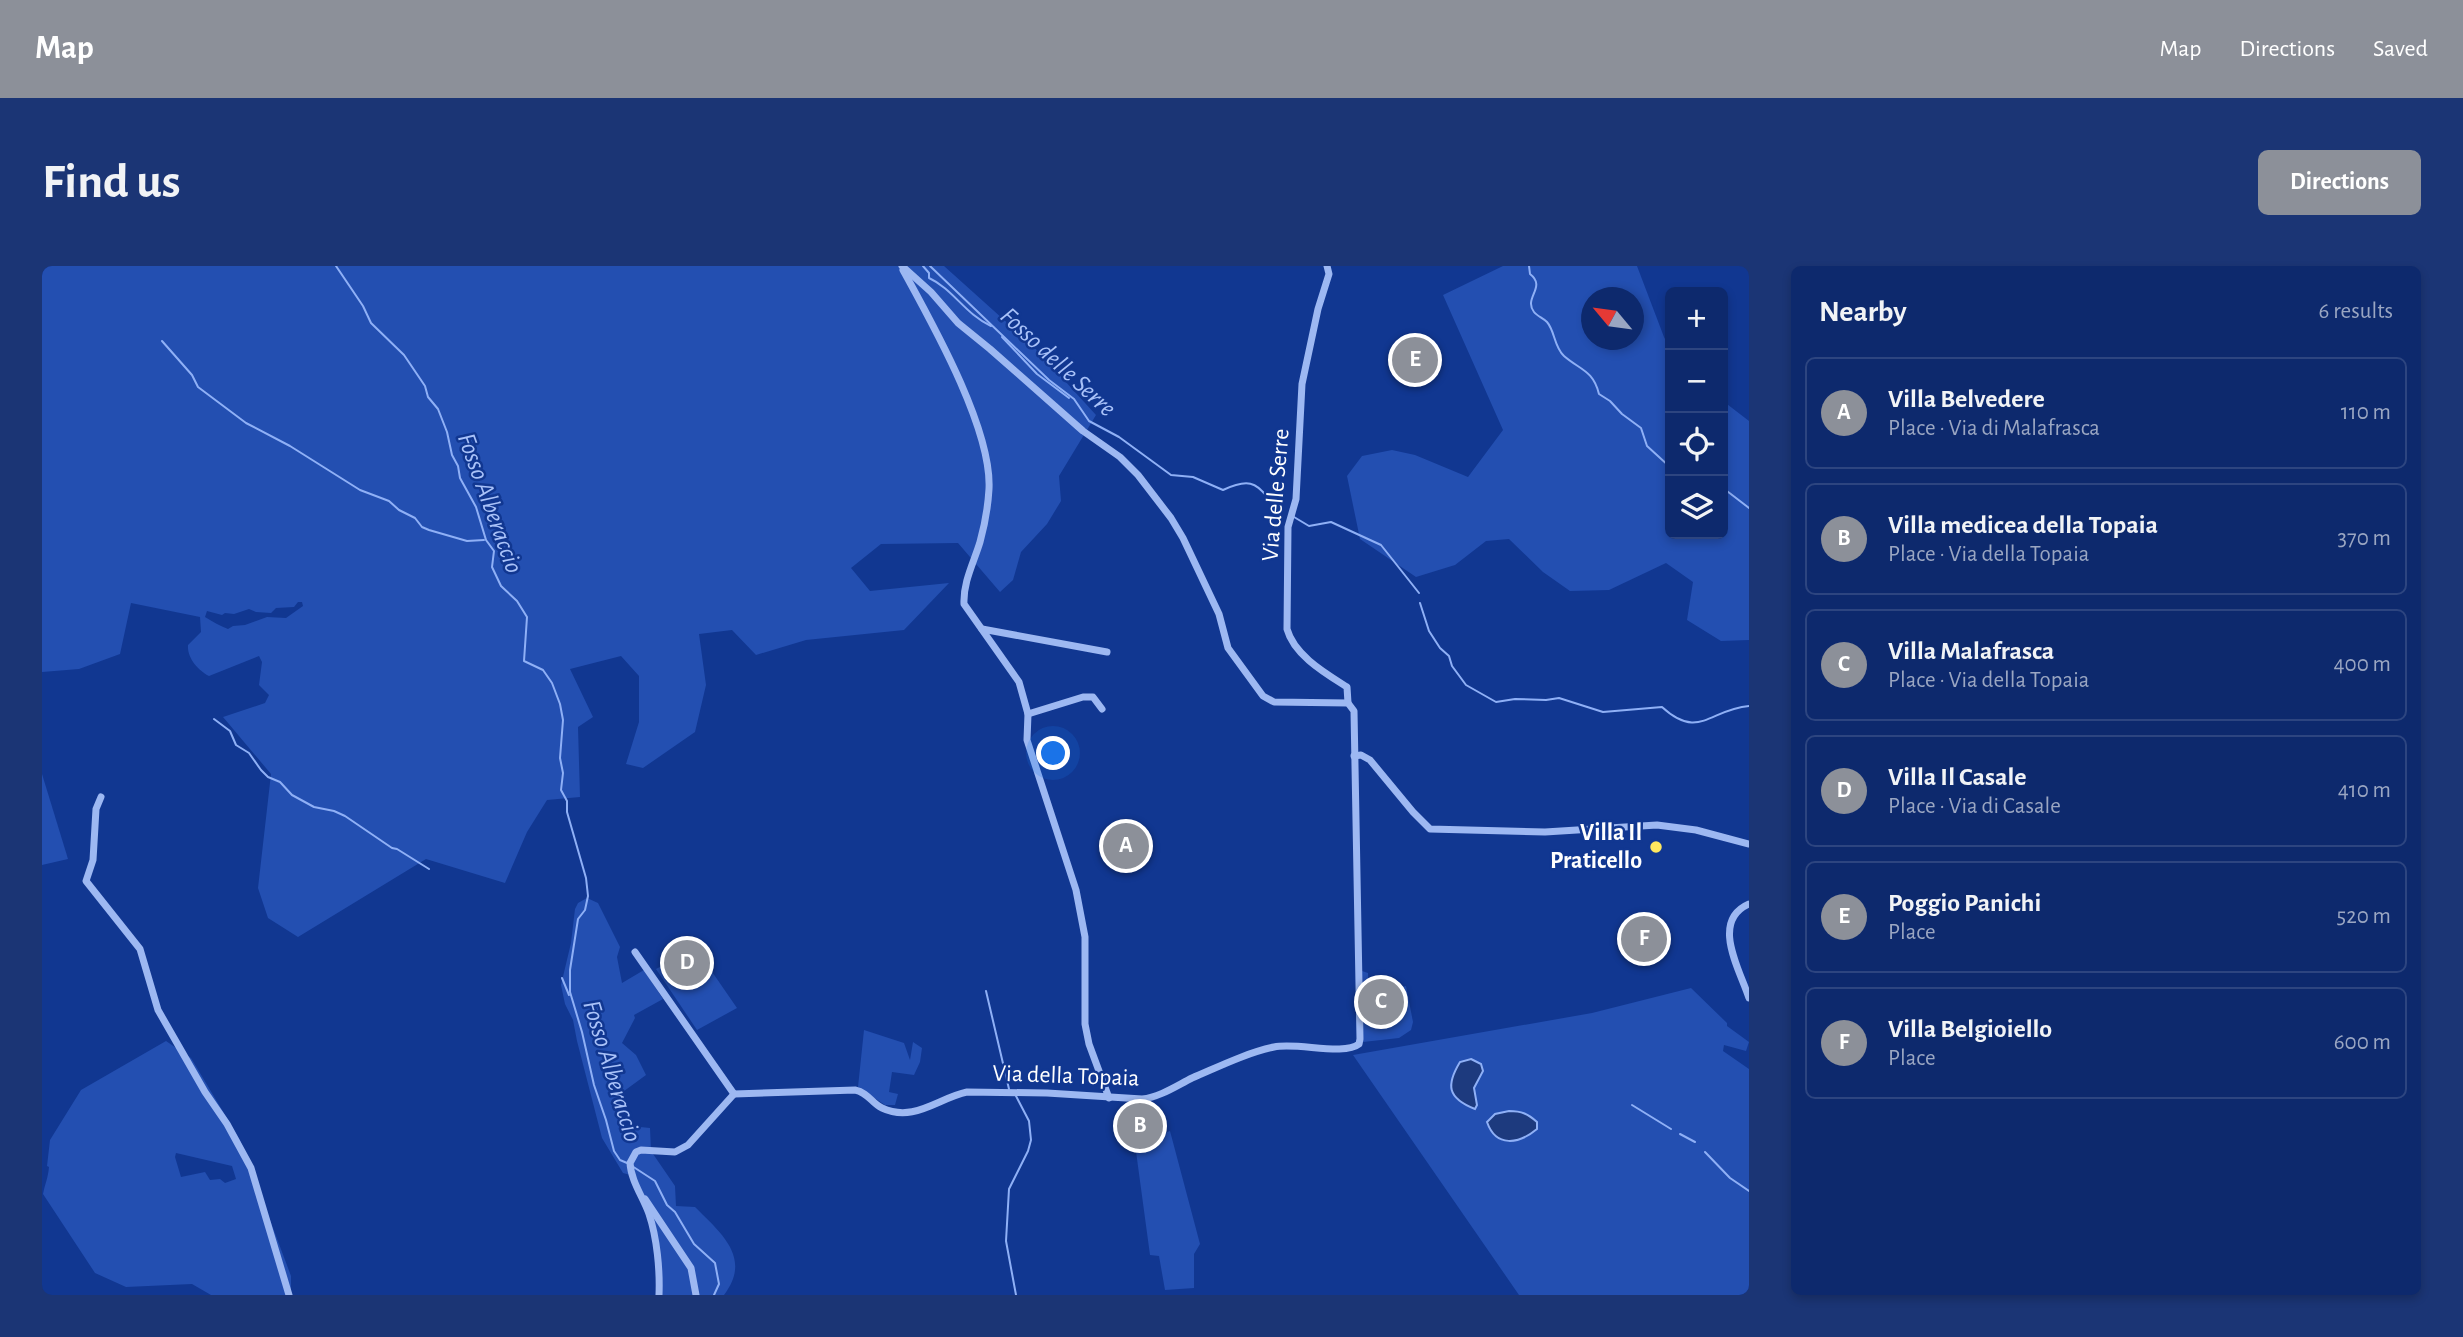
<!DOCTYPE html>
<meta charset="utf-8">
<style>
body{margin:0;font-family:"Alegreya Sans",sans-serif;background:#1b3575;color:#f1f3f6}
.controls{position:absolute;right:21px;top:21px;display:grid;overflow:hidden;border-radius:10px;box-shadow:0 4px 10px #0003}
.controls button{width:63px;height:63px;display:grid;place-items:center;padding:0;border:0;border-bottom:2px solid #2d4580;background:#0d296d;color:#f1f3f6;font:35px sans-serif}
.compass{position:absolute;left:1539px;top:21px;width:63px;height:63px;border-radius:50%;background:#0d296d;box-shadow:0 4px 10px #0003;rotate:299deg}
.you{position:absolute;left:1012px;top:488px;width:24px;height:24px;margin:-18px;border:5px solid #fff;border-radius:50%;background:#1a73e8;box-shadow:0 0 0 10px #1a73e833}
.badge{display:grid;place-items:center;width:46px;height:46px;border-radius:50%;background:#8c9099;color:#fff;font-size:23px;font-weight:700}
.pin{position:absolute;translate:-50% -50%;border:4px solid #fff;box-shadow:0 2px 7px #0006}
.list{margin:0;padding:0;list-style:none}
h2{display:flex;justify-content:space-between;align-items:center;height:91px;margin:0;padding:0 28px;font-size:30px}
h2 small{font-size:23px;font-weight:400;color:#9aa6c2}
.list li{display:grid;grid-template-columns:46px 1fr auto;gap:21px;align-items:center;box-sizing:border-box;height:112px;margin:0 14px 14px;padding:0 14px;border:2px solid #2d4580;border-radius:10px}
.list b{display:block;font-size:26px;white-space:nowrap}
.list p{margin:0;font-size:23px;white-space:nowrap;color:#9aa6c2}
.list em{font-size:23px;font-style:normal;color:#9aa6c2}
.icon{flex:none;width:38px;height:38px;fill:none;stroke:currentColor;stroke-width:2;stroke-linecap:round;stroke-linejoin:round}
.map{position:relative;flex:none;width:1707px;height:1029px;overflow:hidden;border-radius:10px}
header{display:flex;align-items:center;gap:42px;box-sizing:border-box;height:98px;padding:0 35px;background:#8c9099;color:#fff}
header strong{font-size:33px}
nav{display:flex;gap:38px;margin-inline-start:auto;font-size:24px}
.intro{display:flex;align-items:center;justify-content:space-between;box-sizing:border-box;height:168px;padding:0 42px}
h1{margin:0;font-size:49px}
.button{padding:18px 32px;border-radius:10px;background:#8c9099;color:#fff;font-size:24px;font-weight:700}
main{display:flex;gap:42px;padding:0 42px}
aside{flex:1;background:#0d296d;border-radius:10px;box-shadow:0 4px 10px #0003}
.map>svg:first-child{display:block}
.green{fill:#234fb1;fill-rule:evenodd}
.water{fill:#1d3a7e;stroke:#8fb0f6;stroke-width:2}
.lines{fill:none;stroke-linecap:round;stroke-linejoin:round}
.stream{stroke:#8fb0f6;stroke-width:2}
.minor{stroke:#9db8f2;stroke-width:7}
.poi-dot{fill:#ffe85f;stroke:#113791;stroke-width:2.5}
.labels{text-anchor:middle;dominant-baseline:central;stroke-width:5;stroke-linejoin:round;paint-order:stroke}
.street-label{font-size:24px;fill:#fff;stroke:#113791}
.poi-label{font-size:24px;font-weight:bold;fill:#fff;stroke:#113791;text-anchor:end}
.water-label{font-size:26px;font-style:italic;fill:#a9c2f9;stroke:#113791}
</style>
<header>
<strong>Map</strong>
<nav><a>Map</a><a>Directions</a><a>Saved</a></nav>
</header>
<div class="intro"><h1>Find us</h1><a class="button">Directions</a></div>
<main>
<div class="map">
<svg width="1707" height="1029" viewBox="0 0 1707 1029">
<rect width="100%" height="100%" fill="#113791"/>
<!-- green -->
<g class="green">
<path d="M0 0H902L990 79 1054 149 1017 210 1019 235 1005 258 979 286 971 314 958 326 916 277 839 278 809 302 828 325 907 317 862 364 764 374 714 389 690 364 657 368 664 419 653 466 601 502 584 498 597 456V410L579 390 528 403 551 451 536 461 538 531 505 534 485 566 463 617 384 593 256 671 226 652 216 622 229 508 181 451 223 437 227 429 217 419 220 396 217 390 167 410C156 404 145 392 146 379L159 366 158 351 89 337 78 388 37 403 0 406ZM256 336H260L261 340 244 352 225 351 203 359 191 360 186 363C178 360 171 356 163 351L165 345 180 349 183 347 192 348 207 343 214 346 229 347 234 342 252 341Z"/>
<path d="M1461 0H1595L1622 71 1628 83V268H1681V135L1707 155V374L1679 375 1645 354 1651 316 1624 297 1567 324 1528 325 1501 306 1467 273 1444 275 1413 299 1374 311 1318 273 1305 210 1320 190 1350 184 1373 189 1426 211 1461 164 1401 29ZM1549 32H1591V74H1549Z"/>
<path d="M0 508 26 593 0 599Z"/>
<path d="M545 632 556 637 578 681 575 691 580 717 602 704 621 733 592 749 593 752 580 777 594 789 604 809 578 828 579 859 608 862 609 885 633 920 634 940 653 941C680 968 710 992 682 1029H617L612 972 592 910 581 907 560 872 535 775 531 754 523 738 519 719 529 677 533 643 536 637Z"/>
<path d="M631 694 641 713 666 700 695 742 655 764 614 703Z"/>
<path d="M1320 705 1326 707 1328 745 1336 757 1349 756 1347 724 1364 720 1371 756 1369 764 1357 772 1321 776Z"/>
<path d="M1649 722 1685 757V760L1707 776 1704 785 1682 779 1681 785 1707 803V1029H1477L1311 789 1550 747Z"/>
<path d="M822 764 862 777 868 794 871 776 880 782 878 796 872 809 850 806 847 826 856 828 853 839H843L816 821Z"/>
<path d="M124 775 149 792 198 874 249 1010V1029H169L150 1018 84 1021 53 1007 1 928C3 918 6 912 7 901L5 900 8 874 39 824ZM134 887 190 900 194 913 183 917 178 913 168 914 163 906 139 911 133 891Z"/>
<path d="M1128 865 1158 978 1152 988V1022L1123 1024 1117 990 1108 989 1093 878Z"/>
</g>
<!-- water -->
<g class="water">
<path d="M1429 793 1439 798 1441 805 1432 822 1435 839 1433 843C1405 832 1404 819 1418 796Z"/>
<path d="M1467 845C1480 845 1486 848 1495 856V863C1477 878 1454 882 1445 856L1453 848Z"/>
</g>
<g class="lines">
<!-- stream -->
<g class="stream">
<path d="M294 0 321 40 329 57 362 89 383 120 386 131 396 143 405 166 410 189 416 200 418 212 434 241 444 274 452 285 450 301 459 320 475 335 485 351 482 395 501 404 510 417 518 438 521 454 518 492 521 507 519 524 525 535V546L544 612 546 630 543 644 536 653 528 704V726L540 766 552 819 564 854 572 885 578 894 585 897"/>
<path d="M881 0 887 7V12C911 23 923 48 949 60"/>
<path d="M888 0 1007 114 1032 133 1047 155 1077 171 1129 209 1151 211 1181 224C1217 207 1215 225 1239 243"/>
<path d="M1487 0 1488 8C1505 21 1481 32 1492 46 1495 50 1501 52 1505 56 1513 65 1512 81 1522 90 1538 104 1551 104 1557 128L1568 135 1580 148 1599 162 1605 180 1628 201"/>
<path d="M960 71 995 108 1027 132"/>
<path d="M120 75 150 109 156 121 204 157 248 180 318 224 347 235 357 244 373 252 380 261 387 264 425 275 442 274"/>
<path d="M1681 222 1707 242"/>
<path d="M1252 251 1267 260 1289 256 1339 279 1377 327"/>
<path d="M1378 337 1387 365 1398 382 1407 390 1410 400 1424 419 1454 436 1473 433 1504 434 1517 432 1561 446 1620 441C1657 475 1668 443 1707 440"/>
<path d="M172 453 188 465 194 479 207 487 219 504 226 511 238 516 250 529 272 541 292 545 303 550 350 582 355 583 387 603"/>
<path d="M520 712 527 729"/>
<path d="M944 725 967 823"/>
<path d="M974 830 987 855 989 874 986 885 967 923 964 975 974 1029"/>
<path d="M1590 839 1629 863"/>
<path d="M1638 868 1653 876"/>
<path d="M1663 886 1688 912 1707 925"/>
<path d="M590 900 613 915 625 939 633 946 652 978 673 997 677 1018 672 1029"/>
</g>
<!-- minor -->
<g class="minor">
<path d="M1285 0 1287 8 1276 43 1260 118 1254 233 1246 261 1245 363C1252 389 1283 407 1305 421L1306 437"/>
<path d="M861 4C890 57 950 163 947 223 946 240 943 258 938 276 932 296 921 316 922 338L977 416 986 448 985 474 1034 624 1043 671V758L1047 778 1067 832"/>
<path d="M940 363 1065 386"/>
<path d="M986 448 1041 431H1051L1060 443"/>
<path d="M1312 490 1319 489 1328 494 1371 546 1388 563 1503 566 1615 559 1654 564 1707 578"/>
<path d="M59 531 54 543 51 594 44 615 98 683 116 744 163 826 185 858 209 902 247 1029"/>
<path d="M1707 638C1668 655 1698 704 1707 732"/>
<path d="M593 686 692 828"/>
<path d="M692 828 813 824C827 827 829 837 840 842 872 857 896 832 925 826L1005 827 1100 833C1118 831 1134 820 1150 812 1176 801 1204 787 1232 781 1255 776 1302 790 1317 778L1318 773 1312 445 1306 437 1232 436 1221 430 1186 382 1177 348 1141 272 1129 252 1096 209 1078 191 1041 165 948 83 916 57 889 26 860 0"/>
<path d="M603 933 649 1002 654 1029"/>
<path d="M617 1029C618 1004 615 972 607 948 601 931 589 915 588 897L594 886 599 884 633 886 646 879 692 828"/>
</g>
</g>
<!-- markers -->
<circle class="poi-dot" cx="1614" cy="581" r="7"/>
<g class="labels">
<!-- street labels -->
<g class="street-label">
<text transform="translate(1234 229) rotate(-85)">Via delle Serre</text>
<text transform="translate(1024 810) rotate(2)">Via della Topaia</text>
</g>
<!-- poi labels -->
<g class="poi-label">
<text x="1600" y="567">Villa Il<tspan x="1600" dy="28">Praticello</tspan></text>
</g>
<!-- water labels -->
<g class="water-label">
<text transform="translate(1016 96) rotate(43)">Fosso delle Serre</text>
<text transform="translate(448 237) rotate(70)">Fosso Alberaccio</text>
<text transform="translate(570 805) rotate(73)">Fosso Alberaccio</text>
</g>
</g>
</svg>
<div class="controls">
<button>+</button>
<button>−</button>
<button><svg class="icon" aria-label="locate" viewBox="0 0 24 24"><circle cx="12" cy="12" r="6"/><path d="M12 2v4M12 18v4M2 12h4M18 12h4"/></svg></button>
<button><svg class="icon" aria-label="layers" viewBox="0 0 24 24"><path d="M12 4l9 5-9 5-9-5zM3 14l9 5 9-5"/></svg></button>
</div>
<svg class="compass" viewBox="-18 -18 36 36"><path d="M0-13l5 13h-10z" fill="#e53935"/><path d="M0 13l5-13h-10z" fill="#9aa6c2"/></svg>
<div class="you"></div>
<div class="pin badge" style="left:1084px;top:580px">A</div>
<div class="pin badge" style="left:1098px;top:860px">B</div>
<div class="pin badge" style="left:1339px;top:736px">C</div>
<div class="pin badge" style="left:645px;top:697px">D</div>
<div class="pin badge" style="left:1373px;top:94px">E</div>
<div class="pin badge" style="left:1602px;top:673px">F</div>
</div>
<aside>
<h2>Nearby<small>6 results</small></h2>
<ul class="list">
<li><span class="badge">A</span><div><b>Villa Belvedere</b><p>Place · Via di Malafrasca</p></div><em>110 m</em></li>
<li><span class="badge">B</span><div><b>Villa medicea della Topaia</b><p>Place · Via della Topaia</p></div><em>370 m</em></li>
<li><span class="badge">C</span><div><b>Villa Malafrasca</b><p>Place · Via della Topaia</p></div><em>400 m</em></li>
<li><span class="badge">D</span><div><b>Villa Il Casale</b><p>Place · Via di Casale</p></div><em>410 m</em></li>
<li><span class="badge">E</span><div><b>Poggio Panichi</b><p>Place</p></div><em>520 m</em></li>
<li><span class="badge">F</span><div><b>Villa Belgioiello</b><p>Place</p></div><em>600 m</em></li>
</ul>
</aside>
</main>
